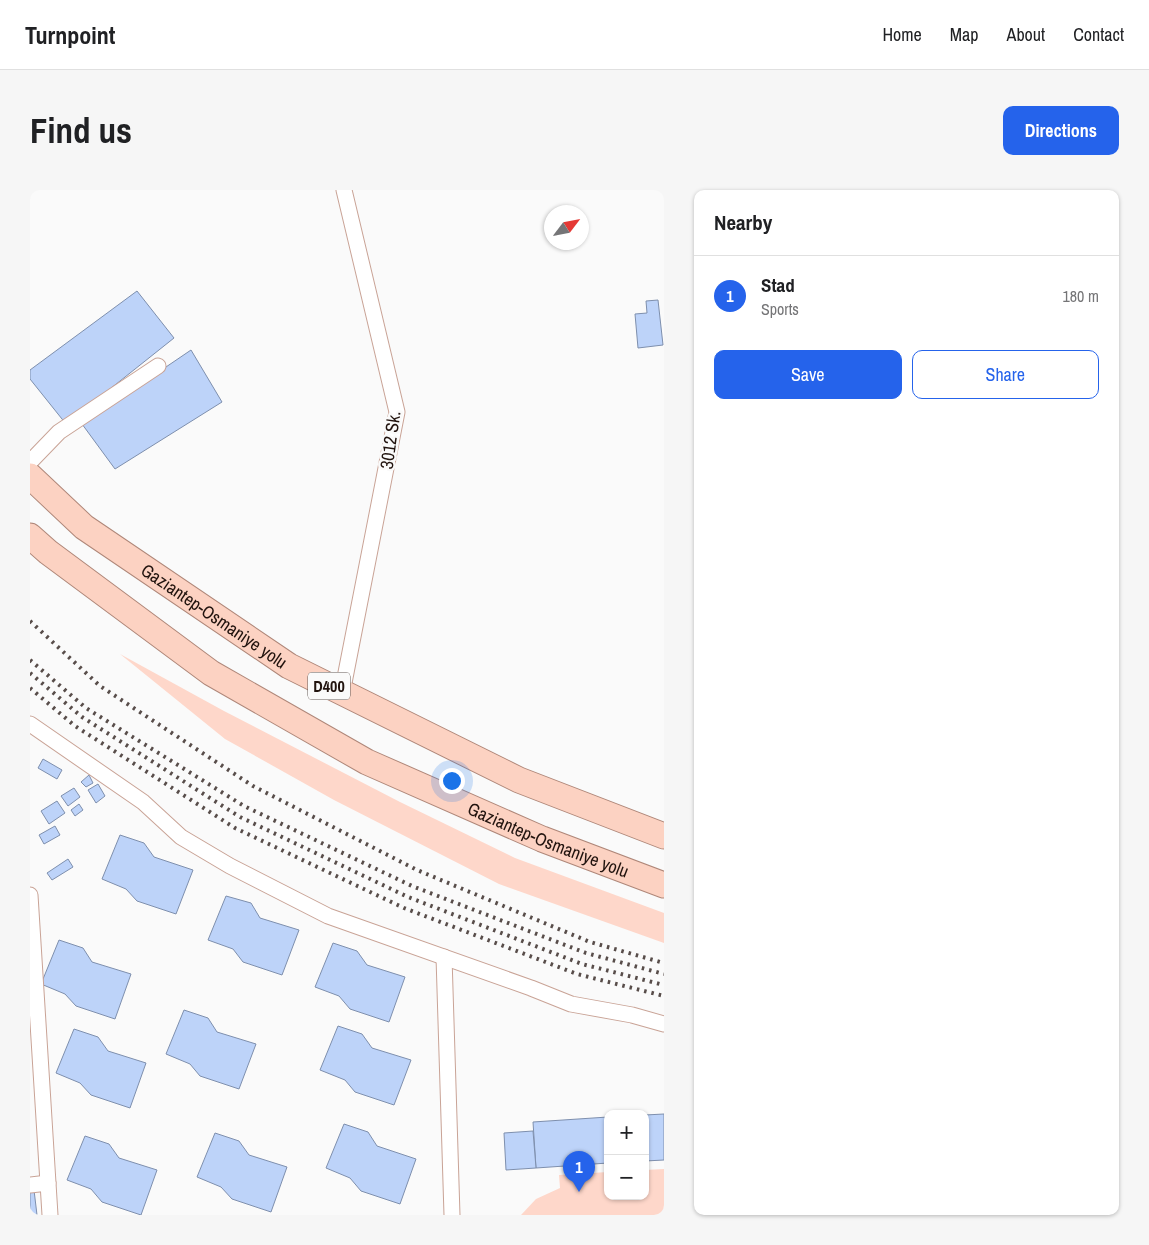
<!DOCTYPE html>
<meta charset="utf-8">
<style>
body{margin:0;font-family:"Archivo Narrow",sans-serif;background:#f6f6f6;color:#202124}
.controls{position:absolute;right:15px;bottom:15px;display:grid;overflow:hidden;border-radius:10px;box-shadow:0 1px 4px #0004}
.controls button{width:45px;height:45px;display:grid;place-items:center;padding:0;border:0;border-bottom:1px solid #e0e0e0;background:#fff;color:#202124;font:25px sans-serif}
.compass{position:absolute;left:514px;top:15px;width:45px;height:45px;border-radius:50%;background:#fff;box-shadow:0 1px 4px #0004;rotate:58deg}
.you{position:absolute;left:421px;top:590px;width:18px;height:18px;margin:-12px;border:4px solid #fff;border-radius:50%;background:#1a73e8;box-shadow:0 0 0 8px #1a73e833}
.badge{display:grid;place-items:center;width:32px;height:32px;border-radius:50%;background:#2563eb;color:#fff;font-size:16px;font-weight:700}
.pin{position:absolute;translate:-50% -41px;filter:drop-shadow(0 1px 2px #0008)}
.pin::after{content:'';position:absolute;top:26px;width:18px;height:15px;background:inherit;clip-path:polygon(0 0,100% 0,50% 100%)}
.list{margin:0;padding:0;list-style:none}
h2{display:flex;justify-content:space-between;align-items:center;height:65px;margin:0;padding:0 20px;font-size:21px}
h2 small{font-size:16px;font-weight:400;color:#757577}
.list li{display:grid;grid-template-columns:32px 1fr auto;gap:15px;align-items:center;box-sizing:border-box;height:80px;padding:0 20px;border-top:1px solid #e0e0e0}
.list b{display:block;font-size:19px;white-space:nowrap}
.list p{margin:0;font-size:16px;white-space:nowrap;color:#757577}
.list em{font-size:16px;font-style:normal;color:#757577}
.actions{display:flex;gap:10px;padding:15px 20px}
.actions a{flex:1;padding:11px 0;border:1px solid #2563eb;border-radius:10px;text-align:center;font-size:18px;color:#2563eb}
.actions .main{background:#2563eb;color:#fff}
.map{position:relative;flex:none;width:634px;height:1025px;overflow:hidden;border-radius:10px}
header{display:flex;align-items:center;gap:30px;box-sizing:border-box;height:70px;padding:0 25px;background:#fff;border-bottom:1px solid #e0e0e0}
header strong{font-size:24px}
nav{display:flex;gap:28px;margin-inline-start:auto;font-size:18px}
.intro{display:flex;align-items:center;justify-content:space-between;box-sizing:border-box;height:120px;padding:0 30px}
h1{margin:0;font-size:35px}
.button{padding:12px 22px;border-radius:10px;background:#2563eb;color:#fff;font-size:18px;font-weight:700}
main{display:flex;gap:30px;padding:0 30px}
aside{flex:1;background:#fff;border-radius:10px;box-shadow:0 1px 4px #0004}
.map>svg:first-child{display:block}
.green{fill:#fed7ca}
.building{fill:#bdd3f9;stroke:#7e8fad}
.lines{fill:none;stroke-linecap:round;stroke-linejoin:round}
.minor-casing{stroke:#c9a396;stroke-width:17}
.trunk-casing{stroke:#af8779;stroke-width:27}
.minor{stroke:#fff;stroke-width:15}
.trunk{stroke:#fcd2c2;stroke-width:25}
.rail{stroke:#584d4a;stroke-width:4;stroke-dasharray:2.5 5;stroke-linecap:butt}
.labels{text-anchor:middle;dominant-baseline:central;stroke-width:5;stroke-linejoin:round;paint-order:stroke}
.shield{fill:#fafafa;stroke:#625855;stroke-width:1}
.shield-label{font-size:16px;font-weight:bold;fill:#21130e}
.street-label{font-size:18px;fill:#21130e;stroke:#fafafa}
</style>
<header>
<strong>Turnpoint</strong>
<nav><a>Home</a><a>Map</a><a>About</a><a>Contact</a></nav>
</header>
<div class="intro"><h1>Find us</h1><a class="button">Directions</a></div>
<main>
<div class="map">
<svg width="634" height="1025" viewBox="0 0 634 1025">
<rect width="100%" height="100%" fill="#fafafa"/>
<!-- green -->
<g class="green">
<path d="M90 464 194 521 370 612 485 668 634 723V753L469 694 304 610 195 549Z"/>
<path d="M634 979V1025H491L506 1009 530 998 529 985 578 982V1006H615V980Z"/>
</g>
<!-- building -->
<g class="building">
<path d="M107 101 144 148 36 234 0 189V180Z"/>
<path d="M628 110 633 155 608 158 605 124 617 123 616 111Z"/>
<path d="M161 160 192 212 85 279 52 234Z"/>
<path d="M13 569 32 580 27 589 8 578Z"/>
<path d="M59 585 63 593 56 597 51 592Z"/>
<path d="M68 594 75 606 66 613 58 600Z"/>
<path d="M44 598 50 607 38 616 31 606Z"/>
<path d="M27 611 35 623 19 634 11 621Z"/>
<path d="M49 614 53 620 45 626 41 620Z"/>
<path d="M25 636 30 645 14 654 9 645Z"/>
<path d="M90 645 114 653 124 667 163 680 146 724 107 711 96 699 72 689Z"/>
<path d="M38 669 43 677 22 690 17 683Z"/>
<path d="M196 706 221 713 230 728 269 740 252 785 213 772 203 759 178 750Z"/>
<path d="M29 750 53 758 62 772 101 784 85 829 46 816 35 804 11 794Z"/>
<path d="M303 753 327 761 337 775 375 787 359 832 320 819 309 806 285 797Z"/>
<path d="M154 820 178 828 187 842 226 854 209 899 170 886 160 874 136 864Z"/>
<path d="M308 836 332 844 342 858 381 870 364 915 325 902 315 890 290 880Z"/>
<path d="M44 839 68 847 78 861 116 873 100 918 61 905 50 893 26 883Z"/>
<path d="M634 924V970L615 971V925Z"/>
<path d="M578 927V973L506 978 503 932Z"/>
<path d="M314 934 338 942 347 956 386 969 370 1014 331 1001 320 988 296 978Z"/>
<path d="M503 941 506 978 476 980 474 943Z"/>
<path d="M185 943 209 951 219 965 257 977 241 1022 202 1009 191 997 167 987Z"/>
<path d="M55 946 79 954 89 968 127 980 111 1025 72 1012 61 999 37 990Z"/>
<path d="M0 1000H4L7 1025H0Z"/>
</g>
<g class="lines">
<!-- minor casing -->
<g class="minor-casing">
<g id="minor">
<path d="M0 272 29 242 128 176"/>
<path d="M312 503 367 222 314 0"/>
<path d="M0 534 113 612 151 647 200 676 298 726 501 798 541 814 602 825 634 834"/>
<path d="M0 705 20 1025"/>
<path d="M414 767 422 1025"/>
<path d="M0 995 18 993"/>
</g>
</g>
<!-- trunk casing -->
<g class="trunk-casing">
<g id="trunk">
<path id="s1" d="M0 286 54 337 259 476 489 590 634 646"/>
<path id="s2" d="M0 346 18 362 181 483 337 572 512 649 634 695"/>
</g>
</g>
<!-- minor -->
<use href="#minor" class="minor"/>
<!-- trunk -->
<use href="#trunk" class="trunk"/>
<!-- rail -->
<g class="rail">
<path d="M0 431 70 496 223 596 387 680 560 752 634 773"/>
<path d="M0 470 56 518 214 616 382 696 556 763 634 784"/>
<path d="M0 483 52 527 210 627 378 707 552 774 634 795"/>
<path d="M0 498 45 536 205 638 374 718 547 784 634 806"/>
</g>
</g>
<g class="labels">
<!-- shield labels -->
<rect class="shield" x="278" y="482.5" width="42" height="27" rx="4"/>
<g class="shield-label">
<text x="299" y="496">D400</text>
</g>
<!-- street labels -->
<g class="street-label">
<text transform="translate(360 250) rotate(-82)">3012 Sk.</text>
<text stroke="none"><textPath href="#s1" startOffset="232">Gaziantep-Osmaniye yolu</textPath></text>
<text stroke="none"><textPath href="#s2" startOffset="604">Gaziantep-Osmaniye yolu</textPath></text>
</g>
</g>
</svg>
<div class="controls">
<button>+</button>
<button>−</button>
</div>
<svg class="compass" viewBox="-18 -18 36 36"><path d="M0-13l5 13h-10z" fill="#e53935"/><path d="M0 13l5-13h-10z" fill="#757577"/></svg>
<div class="you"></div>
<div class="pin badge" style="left:549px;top:1002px">1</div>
</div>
<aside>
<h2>Nearby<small></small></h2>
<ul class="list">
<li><span class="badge">1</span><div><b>Stad</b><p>Sports</p></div><em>180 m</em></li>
</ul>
<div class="actions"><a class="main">Save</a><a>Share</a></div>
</aside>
</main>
